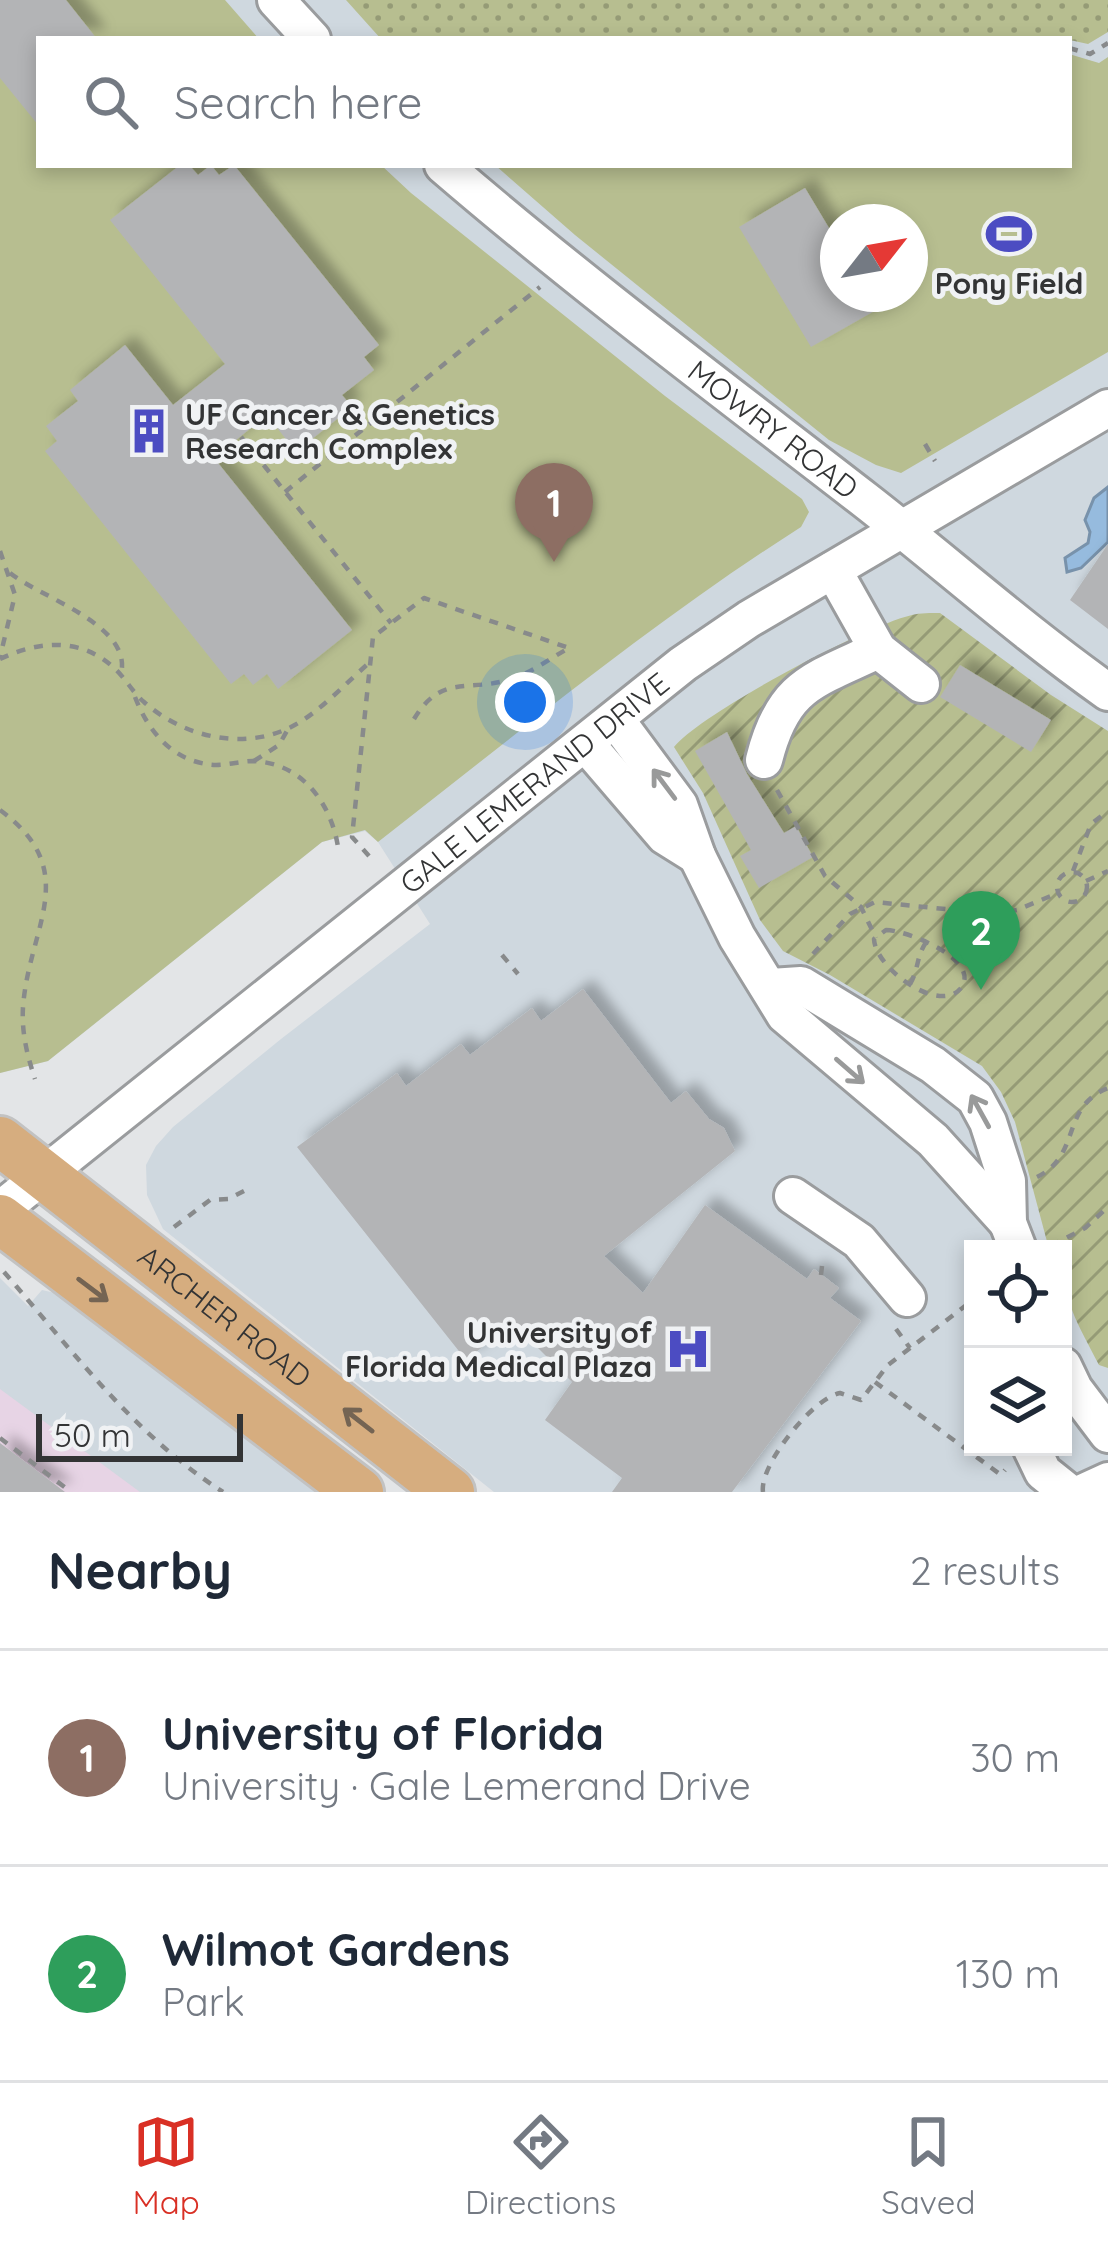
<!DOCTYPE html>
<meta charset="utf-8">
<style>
body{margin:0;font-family:Quicksand,sans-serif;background:#f2f2f3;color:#1f2937}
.controls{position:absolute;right:36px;bottom:36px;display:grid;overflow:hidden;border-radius:0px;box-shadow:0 6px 18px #0003}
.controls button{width:108px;height:108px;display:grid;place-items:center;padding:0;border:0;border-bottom:3px solid #e0e1e3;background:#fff;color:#1f2937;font:60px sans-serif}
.compass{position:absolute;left:820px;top:204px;width:108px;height:108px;border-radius:50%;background:#fff;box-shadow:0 6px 18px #0003;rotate:59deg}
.scale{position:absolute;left:36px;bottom:30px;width:207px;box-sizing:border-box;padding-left:12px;border:6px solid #333435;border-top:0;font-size:33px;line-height:42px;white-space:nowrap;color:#333435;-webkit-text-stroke:9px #f0f2f4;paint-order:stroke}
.you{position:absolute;left:525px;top:702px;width:42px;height:42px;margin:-30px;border:9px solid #fff;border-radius:50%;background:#1a73e8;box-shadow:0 0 0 18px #1a73e833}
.badge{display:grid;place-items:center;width:78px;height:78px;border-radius:50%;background:#d93025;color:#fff;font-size:39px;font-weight:700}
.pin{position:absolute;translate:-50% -99px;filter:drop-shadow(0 3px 6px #0008)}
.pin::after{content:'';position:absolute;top:63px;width:42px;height:36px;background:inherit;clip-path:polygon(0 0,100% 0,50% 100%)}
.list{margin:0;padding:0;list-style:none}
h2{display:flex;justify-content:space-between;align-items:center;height:156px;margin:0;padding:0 48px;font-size:51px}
h2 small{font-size:39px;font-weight:400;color:#747a83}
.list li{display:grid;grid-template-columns:78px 1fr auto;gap:36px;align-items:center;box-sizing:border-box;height:216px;padding:0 48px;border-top:3px solid #e0e1e3}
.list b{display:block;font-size:45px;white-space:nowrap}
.list p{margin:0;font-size:39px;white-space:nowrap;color:#747a83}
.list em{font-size:39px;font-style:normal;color:#747a83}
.icon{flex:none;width:66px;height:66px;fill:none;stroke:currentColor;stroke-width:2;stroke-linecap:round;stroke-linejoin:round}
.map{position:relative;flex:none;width:1108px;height:1492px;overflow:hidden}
.search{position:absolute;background:#fff;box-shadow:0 6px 18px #0003;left:36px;right:36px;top:36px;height:132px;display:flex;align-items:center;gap:30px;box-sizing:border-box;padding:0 42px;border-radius:0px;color:#747a83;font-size:45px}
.sheet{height:588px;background:#fff}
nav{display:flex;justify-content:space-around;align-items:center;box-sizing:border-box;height:168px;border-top:3px solid #e0e1e3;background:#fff;font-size:33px;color:#747a83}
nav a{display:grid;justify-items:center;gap:6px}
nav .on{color:#d93025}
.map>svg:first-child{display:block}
.built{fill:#cfd8df;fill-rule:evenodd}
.medical{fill:#e7d4e5}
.grass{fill:#b7be90;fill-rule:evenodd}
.park{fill:url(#park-dots)}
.garden{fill:url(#garden-furrows)}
.water{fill:#96bbde;stroke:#7892ab;stroke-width:3}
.building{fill:#b3b4b6;filter:url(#shadow)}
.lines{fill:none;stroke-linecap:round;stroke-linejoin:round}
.minor-casing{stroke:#9a9c9e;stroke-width:42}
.major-casing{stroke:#c2c2c2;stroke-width:54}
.path{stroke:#888a8b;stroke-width:4.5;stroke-dasharray:9 9;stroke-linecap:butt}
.minor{stroke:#fff;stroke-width:36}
.major{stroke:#d6ad7f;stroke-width:48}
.oneway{stroke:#999a9a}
.oneway2{stroke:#746453}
.labels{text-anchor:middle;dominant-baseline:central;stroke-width:10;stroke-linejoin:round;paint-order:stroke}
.poi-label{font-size:30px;font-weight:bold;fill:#333435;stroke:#f0f2f4}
.street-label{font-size:30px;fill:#333435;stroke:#f0f2f4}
</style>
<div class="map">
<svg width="1108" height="1492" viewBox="0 0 1108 1492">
<defs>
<pattern id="park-dots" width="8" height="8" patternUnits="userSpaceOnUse" patternTransform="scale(3)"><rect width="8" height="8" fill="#b7be90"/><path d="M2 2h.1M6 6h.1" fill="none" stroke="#959b76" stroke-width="1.8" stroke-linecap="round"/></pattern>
<pattern id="garden-furrows" width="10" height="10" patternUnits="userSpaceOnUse" patternTransform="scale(3)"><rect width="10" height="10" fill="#b7be90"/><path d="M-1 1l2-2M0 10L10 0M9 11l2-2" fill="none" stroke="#959b76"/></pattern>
<filter id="shadow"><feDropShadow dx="10" dy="-10" stdDeviation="6" flood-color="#0004"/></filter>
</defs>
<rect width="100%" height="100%" fill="#e3e5e7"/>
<!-- built -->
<g class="built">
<path d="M0 0H1108V1492H494L163 1229 147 1195 146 1165 156 1146 173 1127 281 1039 430 924 378 842 365 831 322 842 48 1061 0 1073ZM39 39H1069V165H39ZM838 222H910V294H838ZM973 1249H1063V1447H973Z"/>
<path d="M0 1278 28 1306 42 1290 55 1293 318 1492H0Z"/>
</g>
<!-- medical -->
<path class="medical" d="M0 1389 140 1492H0Z"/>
<!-- grass -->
<g class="grass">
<path d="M0 0H225L259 39H39V165H381L411 193 665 396 802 499 809 512 801 527C652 622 517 734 378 842L365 830 322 842 48 1061 0 1073Z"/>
<path d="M1069 54 1099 63 1108 57V352L901 473 876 465 829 440 575 235 495 165H1069ZM838 222H910V294H838Z"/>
</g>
<!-- park -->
<path class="park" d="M346 0H1108V32L1088 44 1056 37 381 39Z"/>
<!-- garden -->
<path class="garden" d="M940 613 1051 695 1108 731V1368L1099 1365C1075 1318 1063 1303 1063 1249H1049L1015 1122 1001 1092 982 1066 830 975 783 951 760 920 703 793 674 747C701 713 867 625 912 615 920 613 931 613 940 613Z"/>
<!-- water -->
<path class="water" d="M1108 487V542L1081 568 1067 572 1065 558 1088 543 1090 532 1085 520 1094 498Z"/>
<!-- building -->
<g class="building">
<path d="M0 0H66L97 39H39V126L0 78Z"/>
<path d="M180 165H189L198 175 211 165 219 175 234 165 379 345 364 357 374 370 342 395 352 407 296 452 267 415 214 458 352 630 278 689 267 674 253 685 244 674 231 684 45 451 57 441 46 426 78 401 70 390 125 345 173 405 225 364 110 220Z"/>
<path d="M805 188 838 243V294H868L878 309 811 347 739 227Z"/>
<path d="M1108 544V629L1070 600Z"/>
<path d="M960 665 1051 720 1031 752 940 697Z"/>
<path d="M727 732 747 774 784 833 796 826 813 857 759 888 740 856 751 850 695 751Z"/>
<path d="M583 989 671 1103 686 1091 709 1119 724 1128 735 1151 604 1256 643 1293 705 1205 807 1279 814 1269 839 1288 830 1298 861 1321 732 1492H612L622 1478 545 1420 572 1382 513 1323 466 1360 297 1147 397 1073 406 1086 461 1044 470 1055 532 1008 541 1021Z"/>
<path d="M0 1443 65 1492H0Z"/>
</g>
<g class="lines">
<!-- minor casing -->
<g class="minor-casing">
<g id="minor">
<path d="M276 0 312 39"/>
<path id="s1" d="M443 165C579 282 723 390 865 500 946 563 1023 632 1108 692"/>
<path d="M833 570 878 650 921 684"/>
<path d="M616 720 679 805 697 856 737 937 785 1015 933 1140 1008 1223"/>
<path d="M586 744 665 836 697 856"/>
<path d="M764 760C783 684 813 681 878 650"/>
<path d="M771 987 801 985 933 1065 975 1098 988 1122 1007 1181 1008 1223 1018 1249"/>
<path d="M793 1196 859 1241 907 1298"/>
<path id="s2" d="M0 1210 683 664 749 619 1108 408"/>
<path d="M1063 1366 1074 1389 1108 1434"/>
<path d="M1031 1447 1043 1472 1068 1492"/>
<path d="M1084 1492 1108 1481"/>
</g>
</g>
<!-- major casing -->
<g class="major-casing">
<g id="major">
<path id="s3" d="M0 1141 450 1492"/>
<path d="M0 1219 359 1492"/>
</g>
</g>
<!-- path -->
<g class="path">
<path d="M1069 48 1090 54 1108 43"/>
<path d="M241 437 391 623"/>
<path d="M925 444 935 461"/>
<path d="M285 492 540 287"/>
<path d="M0 551 15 595 0 657"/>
<path d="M10 573C41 598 133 625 121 674"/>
<path d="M0 659C38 641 80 637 113 667 125 677 132 692 144 702 183 737 243 751 291 727 319 713 346 683 370 662"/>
<path d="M135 697C149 733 174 763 216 765 229 765 241 761 253 761 302 763 331 803 338 847"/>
<path d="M414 719C441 674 467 692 508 680 530 674 549 659 569 648"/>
<path d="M254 761 279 745 288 729"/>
<path d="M777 790 825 876 861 907 876 938"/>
<path d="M0 810C80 869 33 922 24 997 20 1026 26 1052 35 1079"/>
<path d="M369 856 352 837 373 637 424 598 569 648"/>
<path d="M1073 871 1091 824 1108 811"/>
<circle cx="1072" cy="887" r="15"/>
<path d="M1086 881 1108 871"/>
<path d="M886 930C906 930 982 960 961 988 939 1015 875 968 874 939Z"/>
<path d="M813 954 850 914 875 902 994 914 1017 910 1058 893"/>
<path d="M502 955 518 974"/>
<path d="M910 984C919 969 916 956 927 941"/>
<path d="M1037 1177C1082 1155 1060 1107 1108 1088"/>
<path d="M174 1227 210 1200 228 1199 244 1191"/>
<path d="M1051 1246 1085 1228 1108 1207"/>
<path d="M4 1272C72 1350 133 1434 223 1492"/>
<path d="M821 1275 823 1257"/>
<path d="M896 1329 910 1348"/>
<path d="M875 1382 1001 1475 1005 1470"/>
<path d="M0 1438 71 1492"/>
<path d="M763 1492C759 1465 813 1398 840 1393L861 1400 888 1365 973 1300"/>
</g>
<!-- minor -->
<use href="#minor" class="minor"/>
<!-- major -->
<use href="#major" class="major"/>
</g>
<!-- one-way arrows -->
<defs><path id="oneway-shaft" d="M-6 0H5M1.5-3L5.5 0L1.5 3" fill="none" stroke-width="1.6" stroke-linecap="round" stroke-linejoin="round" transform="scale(3)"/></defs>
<g class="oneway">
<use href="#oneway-shaft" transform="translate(664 784) rotate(-127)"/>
<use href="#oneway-shaft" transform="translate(850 1071) rotate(41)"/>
<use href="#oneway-shaft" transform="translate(980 1111) rotate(-119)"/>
</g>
<g class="oneway2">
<use href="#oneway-shaft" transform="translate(93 1290) rotate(37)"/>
<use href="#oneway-shaft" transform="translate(358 1420) rotate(-142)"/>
</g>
<!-- icons -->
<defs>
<g id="stadium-bare" transform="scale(3.6)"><path d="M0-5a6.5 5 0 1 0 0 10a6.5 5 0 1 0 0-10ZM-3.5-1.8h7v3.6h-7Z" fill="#4c4cc2" stroke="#f0f2f4" stroke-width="2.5" paint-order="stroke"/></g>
<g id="building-bare" transform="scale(3.6)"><path d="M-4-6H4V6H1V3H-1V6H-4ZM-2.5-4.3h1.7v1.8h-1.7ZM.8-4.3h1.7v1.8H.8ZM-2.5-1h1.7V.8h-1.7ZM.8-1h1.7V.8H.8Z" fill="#4c4cc2" stroke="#f0f2f4" stroke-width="2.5" paint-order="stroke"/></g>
<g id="hospital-bare" transform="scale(3.6)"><path d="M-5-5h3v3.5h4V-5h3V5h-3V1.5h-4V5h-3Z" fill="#4c4cc2" stroke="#f0f2f4" stroke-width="2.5" paint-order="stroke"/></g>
</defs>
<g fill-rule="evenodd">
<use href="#stadium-bare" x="1009" y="234"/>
<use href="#building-bare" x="149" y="431"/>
<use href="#hospital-bare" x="688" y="1349"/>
</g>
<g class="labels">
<!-- poi labels -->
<g class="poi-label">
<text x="1009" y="283">Pony Field</text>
<text x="185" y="414" text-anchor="start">UF Cancer &amp; Genetics<tspan x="185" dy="34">Research Complex</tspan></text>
<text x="652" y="1332" text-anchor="end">University of<tspan x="652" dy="34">Florida Medical Plaza</tspan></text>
</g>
<!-- street labels -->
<g class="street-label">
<text stroke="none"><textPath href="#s1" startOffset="423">MOWRY ROAD</textPath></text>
<text stroke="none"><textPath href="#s2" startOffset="684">GALE LEMERAND DRIVE</textPath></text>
<text stroke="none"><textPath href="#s3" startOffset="285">ARCHER ROAD</textPath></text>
</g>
</g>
</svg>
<div class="controls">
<button><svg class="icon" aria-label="locate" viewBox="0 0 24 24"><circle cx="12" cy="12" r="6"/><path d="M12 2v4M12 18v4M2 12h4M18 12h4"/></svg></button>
<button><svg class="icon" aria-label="layers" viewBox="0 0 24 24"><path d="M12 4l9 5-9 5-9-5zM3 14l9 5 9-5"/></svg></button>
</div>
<svg class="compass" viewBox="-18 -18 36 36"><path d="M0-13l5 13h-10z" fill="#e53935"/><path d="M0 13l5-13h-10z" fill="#747a83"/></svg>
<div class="scale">50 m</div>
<div class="you"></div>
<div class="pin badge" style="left:554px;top:562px;background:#8d6e63">1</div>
<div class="pin badge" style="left:981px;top:990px;background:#2e9e5b">2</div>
<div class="search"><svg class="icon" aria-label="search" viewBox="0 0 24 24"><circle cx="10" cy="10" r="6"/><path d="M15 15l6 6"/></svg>Search here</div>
</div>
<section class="sheet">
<h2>Nearby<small>2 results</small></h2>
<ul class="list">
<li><span class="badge" style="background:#8d6e63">1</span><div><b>University of Florida</b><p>University · Gale Lemerand Drive</p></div><em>30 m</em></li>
<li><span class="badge" style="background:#2e9e5b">2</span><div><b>Wilmot Gardens</b><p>Park</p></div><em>130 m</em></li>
</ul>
</section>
<nav>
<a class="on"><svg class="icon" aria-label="map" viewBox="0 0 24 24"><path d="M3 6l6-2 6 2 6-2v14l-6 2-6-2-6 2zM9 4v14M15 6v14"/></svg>Map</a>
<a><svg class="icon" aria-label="directions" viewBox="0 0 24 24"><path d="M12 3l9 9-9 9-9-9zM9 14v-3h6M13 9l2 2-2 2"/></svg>Directions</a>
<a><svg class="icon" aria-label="saved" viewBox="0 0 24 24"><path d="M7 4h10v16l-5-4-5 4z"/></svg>Saved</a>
</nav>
